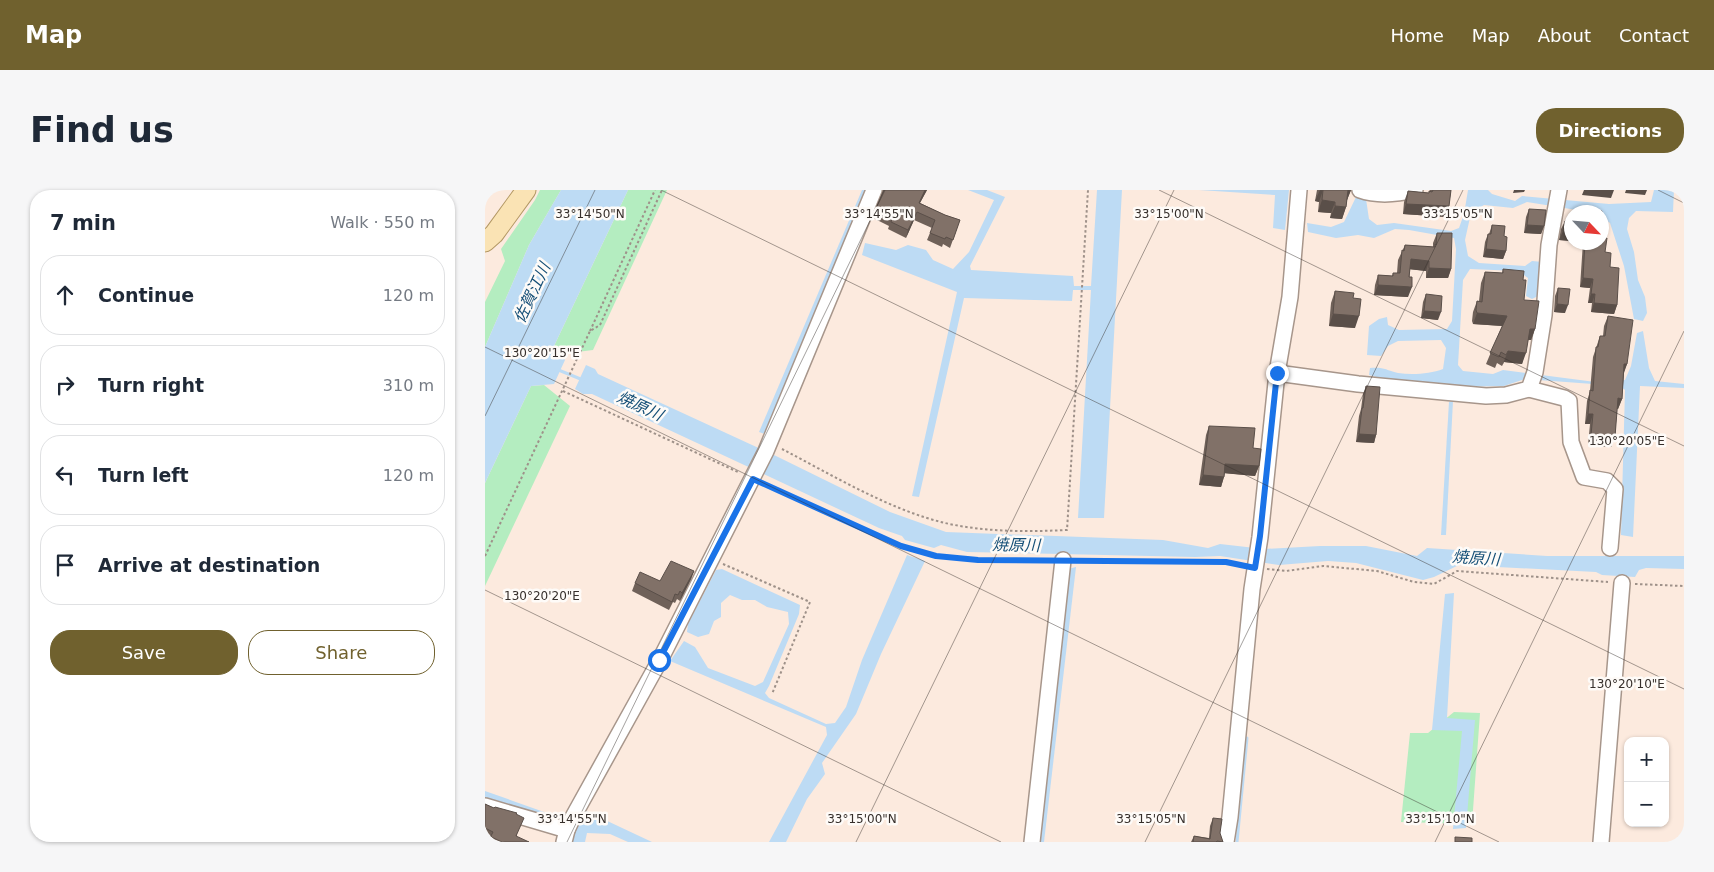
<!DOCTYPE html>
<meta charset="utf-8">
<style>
body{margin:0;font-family:"DejaVu Sans","Noto Sans JP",sans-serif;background:#f6f6f7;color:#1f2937}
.controls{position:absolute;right:15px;bottom:15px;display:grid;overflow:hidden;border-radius:10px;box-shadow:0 1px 4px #0004}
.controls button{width:45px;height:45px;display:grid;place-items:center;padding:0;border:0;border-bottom:1px solid #e0e1e3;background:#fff;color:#1f2937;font:25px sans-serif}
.compass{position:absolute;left:1079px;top:15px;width:45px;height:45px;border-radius:50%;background:#fff;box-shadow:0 1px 4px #0004;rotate:116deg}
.stop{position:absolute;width:15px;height:15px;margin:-11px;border:4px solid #1a73e8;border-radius:50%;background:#fff}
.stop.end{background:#1a73e8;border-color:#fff;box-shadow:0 1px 5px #0008}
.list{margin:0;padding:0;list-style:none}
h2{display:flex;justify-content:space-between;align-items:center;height:65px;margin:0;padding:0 20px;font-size:21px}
h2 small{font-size:16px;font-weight:400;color:#747a83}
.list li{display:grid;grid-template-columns:32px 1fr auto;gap:15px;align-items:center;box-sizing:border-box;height:80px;margin:0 10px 10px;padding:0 10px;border:1px solid #e0e1e3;border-radius:20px}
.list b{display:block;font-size:19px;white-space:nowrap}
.list em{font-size:16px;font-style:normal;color:#747a83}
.actions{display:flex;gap:10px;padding:15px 20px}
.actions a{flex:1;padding:11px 0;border:1px solid #70612e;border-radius:20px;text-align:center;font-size:18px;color:#70612e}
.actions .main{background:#70612e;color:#fff}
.icon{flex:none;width:28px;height:28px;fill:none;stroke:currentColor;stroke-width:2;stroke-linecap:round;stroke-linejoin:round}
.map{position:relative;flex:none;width:1199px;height:652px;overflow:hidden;border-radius:20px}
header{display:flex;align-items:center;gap:30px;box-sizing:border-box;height:70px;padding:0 25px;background:#70612e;color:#fff}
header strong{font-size:24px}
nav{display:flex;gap:28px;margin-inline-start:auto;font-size:18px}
.intro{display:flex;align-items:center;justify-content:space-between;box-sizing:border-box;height:120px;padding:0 30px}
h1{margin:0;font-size:35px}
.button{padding:12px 22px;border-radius:20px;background:#70612e;color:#fff;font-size:18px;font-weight:700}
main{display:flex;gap:30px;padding:0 30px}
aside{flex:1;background:#fff;border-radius:20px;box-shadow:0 1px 4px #0004}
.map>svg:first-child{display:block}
.green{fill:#b4edc0}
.water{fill:#bddbf4}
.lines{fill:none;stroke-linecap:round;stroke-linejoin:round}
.stream{stroke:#bddbf4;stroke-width:3}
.minor-casing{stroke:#a7968b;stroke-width:18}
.major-casing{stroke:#b39864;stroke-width:21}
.path{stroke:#9e9189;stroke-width:2;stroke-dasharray:2.5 2.5;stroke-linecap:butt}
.minor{stroke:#fff;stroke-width:15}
.major{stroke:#fae3b4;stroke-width:19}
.wall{fill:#6f6159}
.shaded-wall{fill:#5a4f49}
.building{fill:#817168;stroke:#5a4f49}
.route{stroke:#1a73e8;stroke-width:6}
.ticks{fill:none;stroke:#362f2b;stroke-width:1;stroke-opacity:0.45}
.labels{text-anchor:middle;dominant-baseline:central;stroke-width:5;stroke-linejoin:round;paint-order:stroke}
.water-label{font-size:16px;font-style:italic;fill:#154f77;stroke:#fefbf8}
.ticks-label{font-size:12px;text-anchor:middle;fill:#362f2b;stroke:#fefbf8;stroke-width:5;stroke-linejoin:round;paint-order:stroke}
</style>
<header>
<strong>Map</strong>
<nav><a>Home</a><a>Map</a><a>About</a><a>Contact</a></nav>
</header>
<div class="intro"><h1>Find us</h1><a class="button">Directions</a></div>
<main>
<aside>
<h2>7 min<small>Walk · 550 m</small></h2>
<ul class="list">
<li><svg class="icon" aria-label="ahead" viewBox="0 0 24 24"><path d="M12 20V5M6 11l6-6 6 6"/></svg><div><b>Continue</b></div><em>120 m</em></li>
<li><svg class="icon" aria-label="right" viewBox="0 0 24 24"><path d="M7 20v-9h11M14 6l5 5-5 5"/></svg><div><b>Turn right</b></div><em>310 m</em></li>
<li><svg class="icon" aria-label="left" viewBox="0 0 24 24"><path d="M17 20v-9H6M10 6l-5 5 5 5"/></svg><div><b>Turn left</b></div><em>120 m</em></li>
<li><svg class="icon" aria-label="arrive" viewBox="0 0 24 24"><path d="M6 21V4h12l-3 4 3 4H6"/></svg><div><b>Arrive at destination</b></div></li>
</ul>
<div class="actions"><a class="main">Save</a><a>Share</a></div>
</aside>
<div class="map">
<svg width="1199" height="652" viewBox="0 0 1199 652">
<rect width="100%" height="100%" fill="#fceade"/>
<!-- green -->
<g class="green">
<path d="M55 0H76L44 55 0 157V112L20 71 16 59 50 10Z"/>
<path d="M143 0H182L108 160 76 164 69 156Z"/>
<path d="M59 195 85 216 0 396V293L46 196Z"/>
<path d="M969 522 995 523 987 634 916 632 925 543H943Z"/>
</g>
<!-- water -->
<g class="water">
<path d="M76 0H143L69 156 80 170 69 194 46 196 0 293V157L44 55Z"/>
<path d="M377 0H383L280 244 274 242Z"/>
<path d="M483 0H502L520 7 485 76 486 80 588 86 589 96H606L612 0H637L619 328H593L606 100H588L587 111 479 108 434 307 427 306 472 102 377 65 380 53 411 60 423 55 441 60 448 70 468 79 484 62 509 10Z"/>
<path d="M714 0H804L800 40 788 38 790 5Z"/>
<path d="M983 0H1003L1007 4 1030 11 1037 6 1124 14 1166 12 1169 0H1189L1188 22 1151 21 1144 28 1142 39 1149 62 1153 90 1160 107 1162 123 1158 131 1149 129 1139 76 1125 33 1117 27 1116 22H1104L1042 12 1028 18 999 15 986 23 980 50 983 66 994 73 1040 76 1047 71 1058 72 1053 106 1047 109 1041 106 1043 88 1033 81 985 79 978 90 973 175 978 181 1008 184 1018 180 1118 193 1140 190 1146 176 1152 143 1158 141 1164 178 1170 191 1199 194V198L1155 196 1148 347 1136 345 1140 200 1135 196 1040 189 1019 196 965 197 906 191 884 185 885 178C900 177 900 180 913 183 927 185 945 184 958 179L961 158 956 150 913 151 903 156 896 166 882 165 884 136 894 129 902 127 903 135 914 140 962 139 967 131 971 59 969 48 924 40 910 39 889 48 873 45 851 48 823 42 822 33 846 37 859 32 871 7 881 9 884 29 892 35 909 33 966 41 974 38 979 24Z"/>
<path d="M101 175 110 179 113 184 289 265 405 322 461 342 678 350 723 358 735 354 779 359 835 356H881L932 366 942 358 1062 366H1199V379L1161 378 1154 380 1150 387 1117 385 1111 382 974 375 949 387 938 390 871 373 843 371 794 375 735 366 710 367 482 362 456 355 449 358 420 350 417 346 394 338 107 204H98L90 199Z"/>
<path d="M968 211 961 345H956L964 212Z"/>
<path d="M422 365 440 371 396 464 371 524 337 573 340 584 322 609 301 652H284L342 545 341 537 185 471 199 451 210 457 223 478 270 496 278 492 304 434 303 422 282 417 270 410H257L245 405 236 413V427L229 431 224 444 213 447 202 442 203 434 231 380 237 379 315 415 314 424 284 496 280 503 284 508 341 534 350 533 361 517 377 470Z"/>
<path d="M591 377 559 652H551L583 379Z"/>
<path d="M969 403 962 528 990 530 981 638 968 639 977 541 947 540 960 404Z"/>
<path d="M0 601 93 634 101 621 167 652H143L125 644 102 643 100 652H85L88 641 0 611Z"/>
</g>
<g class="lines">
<!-- stream -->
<g class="stream">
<path d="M71 179 98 190"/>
<path d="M752 652 762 548"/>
</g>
<!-- minor casing -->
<g class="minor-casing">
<g id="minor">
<path d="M875 0C892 6 913 4 930 0"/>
<path d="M792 183 873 194 1001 206 1021 205 1044 199 1050 182 1059 125 1064 55 1074 0"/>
<path d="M1044 199 1079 208 1084 211 1086 252 1099 287 1122 291 1130 299 1125 358"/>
<path d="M0 616 82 640"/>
<path d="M79 652 82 640 88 627 175 470 281 261 389 0"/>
<path d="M547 652 578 370"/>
<path d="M741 652 745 627 767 399 775 347 792 183 805 107 814 0"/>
<path d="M1116 652 1137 393"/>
</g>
</g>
<!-- major casing -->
<g class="major-casing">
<path id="major" d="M0 52 9 44 41 0"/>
</g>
<!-- path -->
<g class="path">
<path d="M105 141 170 0"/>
<path d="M78 201 255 283"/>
<path d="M297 259C347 285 405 320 460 333 500 342 541 342 582 340L603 0"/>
<path d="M280 295 416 356 451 366 493 370H565"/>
<path d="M0 366 105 141 115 135 177 0"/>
<path d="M590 371 741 372 757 375"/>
<path d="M238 374 325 412 287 504"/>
<path d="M782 379 801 381 838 376 892 381 929 392 949 394 972 381 1123 392"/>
<path d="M1150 394 1199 396"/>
</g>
<!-- minor -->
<use href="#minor" class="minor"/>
<!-- major -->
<use href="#major" class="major"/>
</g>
<!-- wall -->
<g class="wall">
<path d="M398 0H442L435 13 460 25 475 30 465 58 458 54 457 57 442 50 447 38 429 30 421 48 403 39 404 36 388 28Z"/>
<path d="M832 0H866L862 10 861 17 857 29 845 28 846 23 833 22 834 12 830 11Z"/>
<path d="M945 0H966L964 16 961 27 918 24 919 12 923 1 944 3Z"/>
<path d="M1044 19 1059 36 1056 44 1039 43 1041 27Z"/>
<path d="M1080 31H1086V51L1074 50 1076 39Z"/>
<path d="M1007 35 1019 46 1021 61 1018 69 998 67 1000 52 1003 44H1004Z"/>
<path d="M952 43 966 79 963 88H941V81L925 79 923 107 889 105 890 95 893 85 907 86 908 83H912L913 70 920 55 948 57V53Z"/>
<path d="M1118 48 1120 62 1125 77 1132 115 1129 124 1106 122 1107 113H1103L1105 98 1095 97 1098 52H1116Z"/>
<path d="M1018 79 1038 90 1039 110 1050 139 1046 150H1043L1037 174 1019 172 1017 176 1012 173 1010 178 1001 174 1017 136 988 134 987 131 988 122 992 111H994L996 93 1000 82 1017 83Z"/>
<path d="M1073 98 1080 123 1069 122 1070 106Z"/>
<path d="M850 101 868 108 870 138 844 136 846 113Z"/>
<path d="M941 104 953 130 936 128 938 112Z"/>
<path d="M1123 126 1142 174 1139 183 1137 209 1133 219H1132L1130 247 1126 257 1103 255 1105 234H1100L1102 211 1105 201 1108 167 1115 146H1118L1119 136Z"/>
<path d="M881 196 891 245 889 253 871 252 874 226 876 219 878 204Z"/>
<path d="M724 236 768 258 774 276 770 286 740 283 736 297 714 295 721 245Z"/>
<path d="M209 381 206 389 195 411 192 409 190 413 188 412 184 420 147 401 150 393 175 391Z"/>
<path d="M0 614 9 618 31 624 32 646 3 652 0 651Z"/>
<path d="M728 628 738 652H706L709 646 724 648 725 636Z"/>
</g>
<!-- shaded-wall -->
<g class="shaded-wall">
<path d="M440 0H442L431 20 434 13Z"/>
<path d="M835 0H838L834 12 830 11Z"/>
<path d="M862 0H866L862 10H859Z"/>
<path d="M1029 0H1040L1039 2 1028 3Z"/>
<path d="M1099 0H1129L1126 8 1097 5Z"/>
<path d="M1141 0H1162L1160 5 1140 3Z"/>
<path d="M837 10 850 12 846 23 833 22Z"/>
<path d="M921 14 964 16 961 27 918 24Z"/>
<path d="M850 16 861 17 857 29 845 28Z"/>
<path d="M432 22 429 30 421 48 423 40Z"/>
<path d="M1042 35 1059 36 1056 44 1039 43Z"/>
<path d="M1078 41 1086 42V51L1074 50Z"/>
<path d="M1001 59 1021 61 1018 69 998 67Z"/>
<path d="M926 69 944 71 941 81 922 79Z"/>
<path d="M944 78 966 79 963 88H941Z"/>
<path d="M1098 88 1108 89 1105 98 1095 97Z"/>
<path d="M893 95 927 97 923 107 889 105Z"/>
<path d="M1106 104H1110L1107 113H1103Z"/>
<path d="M1109 113 1132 115 1129 124 1106 122Z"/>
<path d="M1072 114 1083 115 1080 123 1069 122Z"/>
<path d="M939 121 956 122 953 130 936 128Z"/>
<path d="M992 123 1022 126 1018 136 988 134Z"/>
<path d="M848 124 874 126 870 138 844 136Z"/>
<path d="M1045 139H1050L1046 150H1041Z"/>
<path d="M1023 161 1041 163 1037 174 1019 172 1017 176Z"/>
<path d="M1139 174H1142L1138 184Z"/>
<path d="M1133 208 1137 209 1133 219 1129 218Z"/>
<path d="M1103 224H1108L1105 234H1100Z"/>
<path d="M874 244 891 245 889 253 871 252Z"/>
<path d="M1106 245 1130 247 1126 257 1103 255Z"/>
<path d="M740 274 774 276 770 286 737 283Z"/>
<path d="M718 285 739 287 736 297 714 295Z"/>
<path d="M209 381 206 389 195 411 197 403Z"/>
</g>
<!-- building -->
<g class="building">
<path d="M399 0H440L434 13 460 25 475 30 468 50 461 47 460 49 445 43 450 30 432 22 423 40 406 32 407 29 390 20Z"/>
<path d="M838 0H863L861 17 850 16V12L837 10Z"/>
<path d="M948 0H966L964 16 921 14 923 1 944 3V1L947 2Z"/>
<path d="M1044 19 1061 20 1059 36 1042 35Z"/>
<path d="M1097 19 1117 21 1116 25V22H1097Z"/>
<path d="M1116 27H1120L1118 48H1122L1120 62 1126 63 1125 77 1134 78 1132 115 1109 113 1110 104H1106L1108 89 1098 88 1100 52H1116Z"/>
<path d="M1080 31H1086V42L1078 41Z"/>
<path d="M1007 35 1020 36 1019 46 1022 47 1021 61 1001 59 1003 44H1006Z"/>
<path d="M952 43H967L966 79 944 78V71L926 69 924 87H927V97L893 95V85L908 86V83H915L917 60 919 61 920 55 950 57V54L951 55Z"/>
<path d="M1018 79 1039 81 1038 90H1041L1039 110 1054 111 1050 139H1045L1041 163 1023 161 1021 165 1016 162 1014 167 1005 163 1022 126 992 123 991 120 992 111 997 112 1000 82 1018 83Z"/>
<path d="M1073 98 1085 99 1083 115 1072 114Z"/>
<path d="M850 101 869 103 868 108 876 109 874 126 848 124Z"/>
<path d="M941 104 957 106 956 122 939 121Z"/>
<path d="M1123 126 1148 130 1142 174H1139L1137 209 1133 208 1130 247 1106 245 1108 224H1103L1105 200 1108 201 1111 157H1113L1115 146H1120Z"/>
<path d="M881 196 895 197 891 245 874 244 877 218H878Z"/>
<path d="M724 236 770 238 768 258 776 259 774 276 740 274 739 287 718 285Z"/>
<path d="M186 371 209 381 197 403 195 401 193 405 190 404 187 412 150 393 155 382 175 391Z"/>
<path d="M0 614 9 618 10 617 32 623 31 624 39 628 31 646 44 652H3L8 642 0 638Z"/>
<path d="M728 628 737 629 735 643 738 652 732 651 731 652H708L709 646 725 649Z"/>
<path d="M970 647 987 648V652H970Z"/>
</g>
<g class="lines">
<!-- route -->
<path class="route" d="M174 470 268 289 416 356 451 366 493 370 741 372 770 378 775 346 792 183"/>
</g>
<!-- ticks -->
<path class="ticks" d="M176 0 1199 499M674 0 1199 256M1173 0 1199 13M0 157 1014 652M0 226 110 0M0 400 516 652M0 644 17 652M82 652 400 0M371 652 689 0M660 652 978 0M950 652 1199 141"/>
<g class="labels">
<!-- water labels -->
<g class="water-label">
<text transform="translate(47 103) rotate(-65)">佐賀江川</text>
<text transform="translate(155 216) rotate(25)">焼原川</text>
<text transform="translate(531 355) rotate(1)">焼原川</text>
<text transform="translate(991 368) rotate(4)">焼原川</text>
</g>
</g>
<g class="ticks-label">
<text x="105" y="28">33°14'50"N</text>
<text x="394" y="28">33°14'55"N</text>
<text x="684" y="28">33°15'00"N</text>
<text x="973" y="28">33°15'05"N</text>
<text x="57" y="167">130°20'15"E</text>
<text x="1142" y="255">130°20'05"E</text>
<text x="57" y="410">130°20'20"E</text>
<text x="1142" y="498">130°20'10"E</text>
<text x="87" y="633">33°14'55"N</text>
<text x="377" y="633">33°15'00"N</text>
<text x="666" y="633">33°15'05"N</text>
<text x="955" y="633">33°15'10"N</text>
</g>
</svg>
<div class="controls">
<button>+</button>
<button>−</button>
</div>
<svg class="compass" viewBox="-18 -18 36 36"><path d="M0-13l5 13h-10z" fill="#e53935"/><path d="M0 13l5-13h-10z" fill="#747a83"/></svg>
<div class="stop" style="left:174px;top:470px"></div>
<div class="stop end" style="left:792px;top:183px"></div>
</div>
</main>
